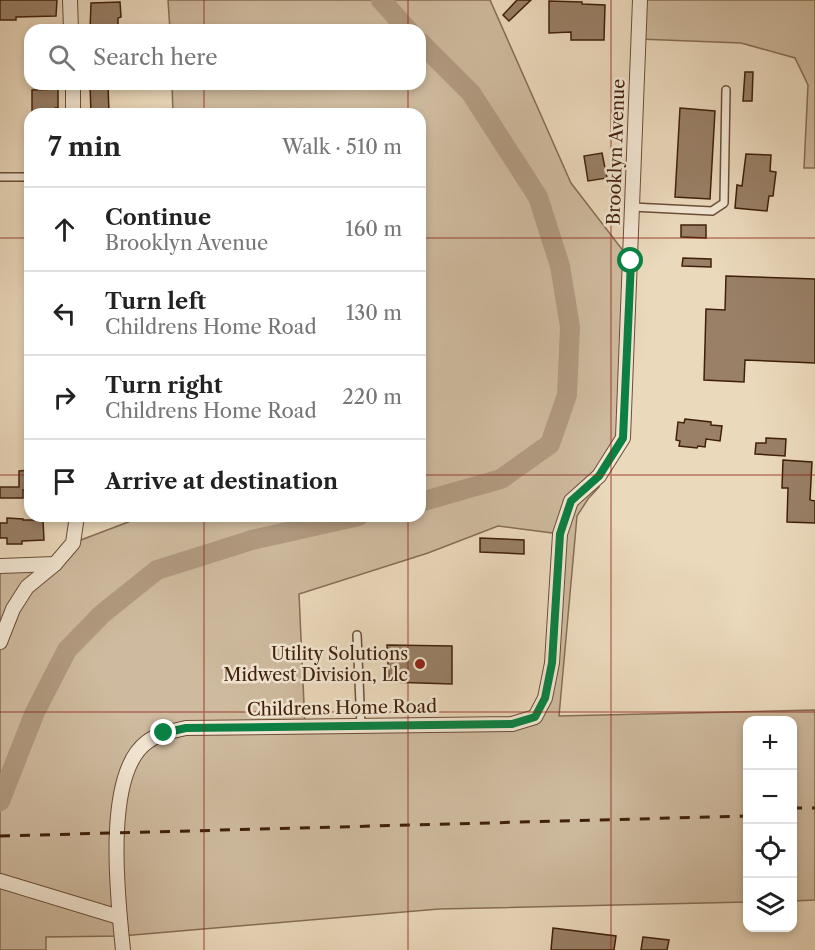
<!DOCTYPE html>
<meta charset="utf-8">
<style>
body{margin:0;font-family:"Libre Caslon Text",serif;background:#f6f6f6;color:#222}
.controls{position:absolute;right:18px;bottom:18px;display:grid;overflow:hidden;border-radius:12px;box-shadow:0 3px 9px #0003}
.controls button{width:54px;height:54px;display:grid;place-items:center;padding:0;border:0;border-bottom:2px solid #e0e0e0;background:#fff;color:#222;font:30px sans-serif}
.stop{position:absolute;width:18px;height:18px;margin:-14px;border:4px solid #0b8043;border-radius:50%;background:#fff}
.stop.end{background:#0b8043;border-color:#fff;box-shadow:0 2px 6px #0008}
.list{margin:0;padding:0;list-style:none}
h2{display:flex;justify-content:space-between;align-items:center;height:78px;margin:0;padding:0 24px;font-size:26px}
h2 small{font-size:20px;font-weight:400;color:#767676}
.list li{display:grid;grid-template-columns:39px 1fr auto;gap:18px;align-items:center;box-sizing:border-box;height:84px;padding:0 24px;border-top:2px solid #e0e0e0}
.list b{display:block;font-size:22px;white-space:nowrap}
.list p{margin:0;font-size:20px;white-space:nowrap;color:#767676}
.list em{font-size:20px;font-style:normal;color:#767676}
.icon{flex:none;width:33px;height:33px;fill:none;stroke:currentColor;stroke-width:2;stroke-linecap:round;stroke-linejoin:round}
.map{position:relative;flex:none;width:815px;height:950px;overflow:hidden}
.search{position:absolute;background:#fff;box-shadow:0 3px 9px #0003;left:24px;top:24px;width:402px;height:66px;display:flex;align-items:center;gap:15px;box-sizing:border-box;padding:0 21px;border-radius:18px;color:#767676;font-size:22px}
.panel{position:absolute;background:#fff;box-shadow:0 3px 9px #0003;left:24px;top:108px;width:402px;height:414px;border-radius:18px}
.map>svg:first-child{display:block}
.green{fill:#ceba9e;stroke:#876d54;stroke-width:1.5;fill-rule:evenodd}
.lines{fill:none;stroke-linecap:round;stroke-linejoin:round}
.river{stroke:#b19a80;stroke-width:20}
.building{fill:#998067;stroke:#40200b;stroke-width:1.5}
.service-casing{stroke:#6b4e37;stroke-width:10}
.minor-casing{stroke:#6b4e37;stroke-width:16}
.service{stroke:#f2e6d3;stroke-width:7}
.minor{stroke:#f2e6d3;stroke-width:14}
.rail{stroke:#40200b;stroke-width:3;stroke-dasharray:10 10;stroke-linecap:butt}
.route{stroke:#0b8043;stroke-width:8}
.grid{fill:none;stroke:#8f2418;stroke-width:1.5;stroke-opacity:0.55}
.poi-dot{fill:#8f2418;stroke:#f2e6d3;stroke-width:2}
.labels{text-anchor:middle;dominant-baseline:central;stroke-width:5;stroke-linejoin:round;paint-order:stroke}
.street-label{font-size:18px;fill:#40200b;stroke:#f2e6d3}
.poi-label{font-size:18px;fill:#40200b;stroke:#f2e6d3;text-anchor:end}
</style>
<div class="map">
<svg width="815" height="950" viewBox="0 0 815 950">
<rect width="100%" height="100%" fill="#ebd9bc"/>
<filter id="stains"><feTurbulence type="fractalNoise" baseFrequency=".00333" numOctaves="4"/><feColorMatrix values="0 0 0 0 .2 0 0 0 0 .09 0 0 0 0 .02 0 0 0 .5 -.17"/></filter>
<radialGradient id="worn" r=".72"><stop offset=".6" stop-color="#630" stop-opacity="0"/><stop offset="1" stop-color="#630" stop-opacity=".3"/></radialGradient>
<!-- green -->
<g class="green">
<path d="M168 0H490L571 183 631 261 623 438 589 485 599 487 588 499 577 516 559 716 815 710V900L793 901 792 720H748L747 902 439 909 121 936 46 937V950H0V566L55 564 73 543 144 516H420V114H173L172 84H420V30H170ZM498 526 560 534 545 698 535 717 305 726 299 594 428 553Z"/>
<path d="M640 0H815V168H804L808 85 795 58 741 43 639 39Z"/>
</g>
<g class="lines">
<!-- river -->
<g class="river">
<path d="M381 0 408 30"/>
<path d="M420 42 471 93 538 197 560 266 570 327 567 395 550 444 501 479 420 502"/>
<path d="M0 801 35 712 67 650 102 614 157 570 252 540 359 516"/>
</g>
</g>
<!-- building -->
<g class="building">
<path d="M0 0H57L56 16 16 17V20H0Z"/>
<path d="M517 0H531L509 21 503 15Z"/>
<path d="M549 1 582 2V4L605 5 604 40H571V32L549 33Z"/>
<path d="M120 2 121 17 118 18V30H90L91 3Z"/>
<path d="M745 72H753L752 101H743Z"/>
<path d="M90 84H108L109 114H91Z"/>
<path d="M58 89V108H55V114H32V90Z"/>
<path d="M680 108 715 111 710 199 675 197Z"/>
<path d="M602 153 607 178 588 181 584 156Z"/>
<path d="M746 154 771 155 770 171 776 172 773 196H769L767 211 735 208 737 185 742 186Z"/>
<path d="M681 225H706V238L681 237Z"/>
<path d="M683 258 711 259V267L682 266Z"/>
<path d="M726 276 815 279V363L745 360 744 382 704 380 706 309 725 310Z"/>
<path d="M685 419 711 422V425L722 426 720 441 706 439 705 447 698 446 697 448 679 446 680 441 676 440 678 422 684 423Z"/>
<path d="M766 438 786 439 785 456 755 454 756 443H766Z"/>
<path d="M783 460 812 462 810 500 815 501V523L787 522 788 488H782Z"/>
<path d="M30 470V490H23V498H0V487H19V471Z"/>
<path d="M7 518 23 519V520H43L44 540 22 541V544H7V538H0V523H7Z"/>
<path d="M480 538 524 540V554L480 552Z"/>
<path d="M387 645 452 646V684L389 682Z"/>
<path d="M553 928 616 936 614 950H551Z"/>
<path d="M643 937 669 940 667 950H641Z"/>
</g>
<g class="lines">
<!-- service casing -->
<g class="service-casing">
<g id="service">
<path d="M0 177H30"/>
<path d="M632 207 712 211 724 203 726 90"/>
<path d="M357 635 361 726"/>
</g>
</g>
<!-- minor casing -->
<g class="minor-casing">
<g id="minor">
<path d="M70 0 71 30"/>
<path d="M73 84V114"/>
<path d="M0 566 55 564"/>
<path d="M0 642 13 609 27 587 55 564 73 543 77 516"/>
<path d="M0 881 119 917"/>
<path d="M123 950C118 900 103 774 147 742 159 733 173 731 186 728L512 724 535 717 545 698 552 663 560 534 571 501 599 476 623 438 640 0"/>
</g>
</g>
<!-- service -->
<use href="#service" class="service"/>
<!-- minor -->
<use href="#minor" class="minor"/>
<!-- rail -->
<g class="rail">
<path d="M792 808H815"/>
<path d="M0 836 748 816"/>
</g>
</g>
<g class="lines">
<!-- route -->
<path class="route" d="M164 733 186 728 512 724 535 717 545 698 552 663 560 534 571 501 599 476 623 438 631 261"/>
</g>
<!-- grid -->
<path class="grid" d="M204 0V30M408 0V30M611 0V950M204 84V114M408 84V114M0 238H30M420 238H815M0 475H30M420 475H815M204 516V950M408 516V950M0 712H815"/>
<!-- markers -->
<circle class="poi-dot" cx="420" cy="664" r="6"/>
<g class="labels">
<!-- street labels -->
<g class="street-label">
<text transform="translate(616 152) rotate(-88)">Brooklyn Avenue</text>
<text transform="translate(342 708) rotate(-1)">Childrens Home Road</text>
</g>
<!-- poi labels -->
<g class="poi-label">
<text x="408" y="654">Utility Solutions<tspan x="408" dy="21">Midwest Division, Llc</tspan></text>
</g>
</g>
<rect width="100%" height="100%" filter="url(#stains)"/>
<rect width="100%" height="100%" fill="url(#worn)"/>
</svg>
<div class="controls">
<button>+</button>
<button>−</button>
<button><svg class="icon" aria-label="locate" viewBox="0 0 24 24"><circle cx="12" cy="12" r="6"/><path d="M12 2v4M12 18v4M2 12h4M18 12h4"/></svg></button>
<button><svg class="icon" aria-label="layers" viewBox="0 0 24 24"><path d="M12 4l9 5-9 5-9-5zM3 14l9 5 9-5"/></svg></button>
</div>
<div class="stop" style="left:631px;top:261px"></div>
<div class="stop end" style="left:164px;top:733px"></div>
<div class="search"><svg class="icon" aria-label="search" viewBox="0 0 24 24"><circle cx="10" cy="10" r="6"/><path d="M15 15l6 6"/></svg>Search here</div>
<section class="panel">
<h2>7 min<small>Walk · 510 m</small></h2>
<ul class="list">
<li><svg class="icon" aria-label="ahead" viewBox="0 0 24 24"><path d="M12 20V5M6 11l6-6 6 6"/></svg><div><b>Continue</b><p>Brooklyn Avenue</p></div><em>160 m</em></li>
<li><svg class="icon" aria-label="left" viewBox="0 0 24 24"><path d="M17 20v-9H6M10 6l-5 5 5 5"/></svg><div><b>Turn left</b><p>Childrens Home Road</p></div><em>130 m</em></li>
<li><svg class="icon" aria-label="right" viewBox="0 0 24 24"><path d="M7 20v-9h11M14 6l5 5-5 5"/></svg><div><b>Turn right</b><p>Childrens Home Road</p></div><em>220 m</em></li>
<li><svg class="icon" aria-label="arrive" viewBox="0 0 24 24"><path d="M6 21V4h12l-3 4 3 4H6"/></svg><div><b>Arrive at destination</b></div></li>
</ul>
</section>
</div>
